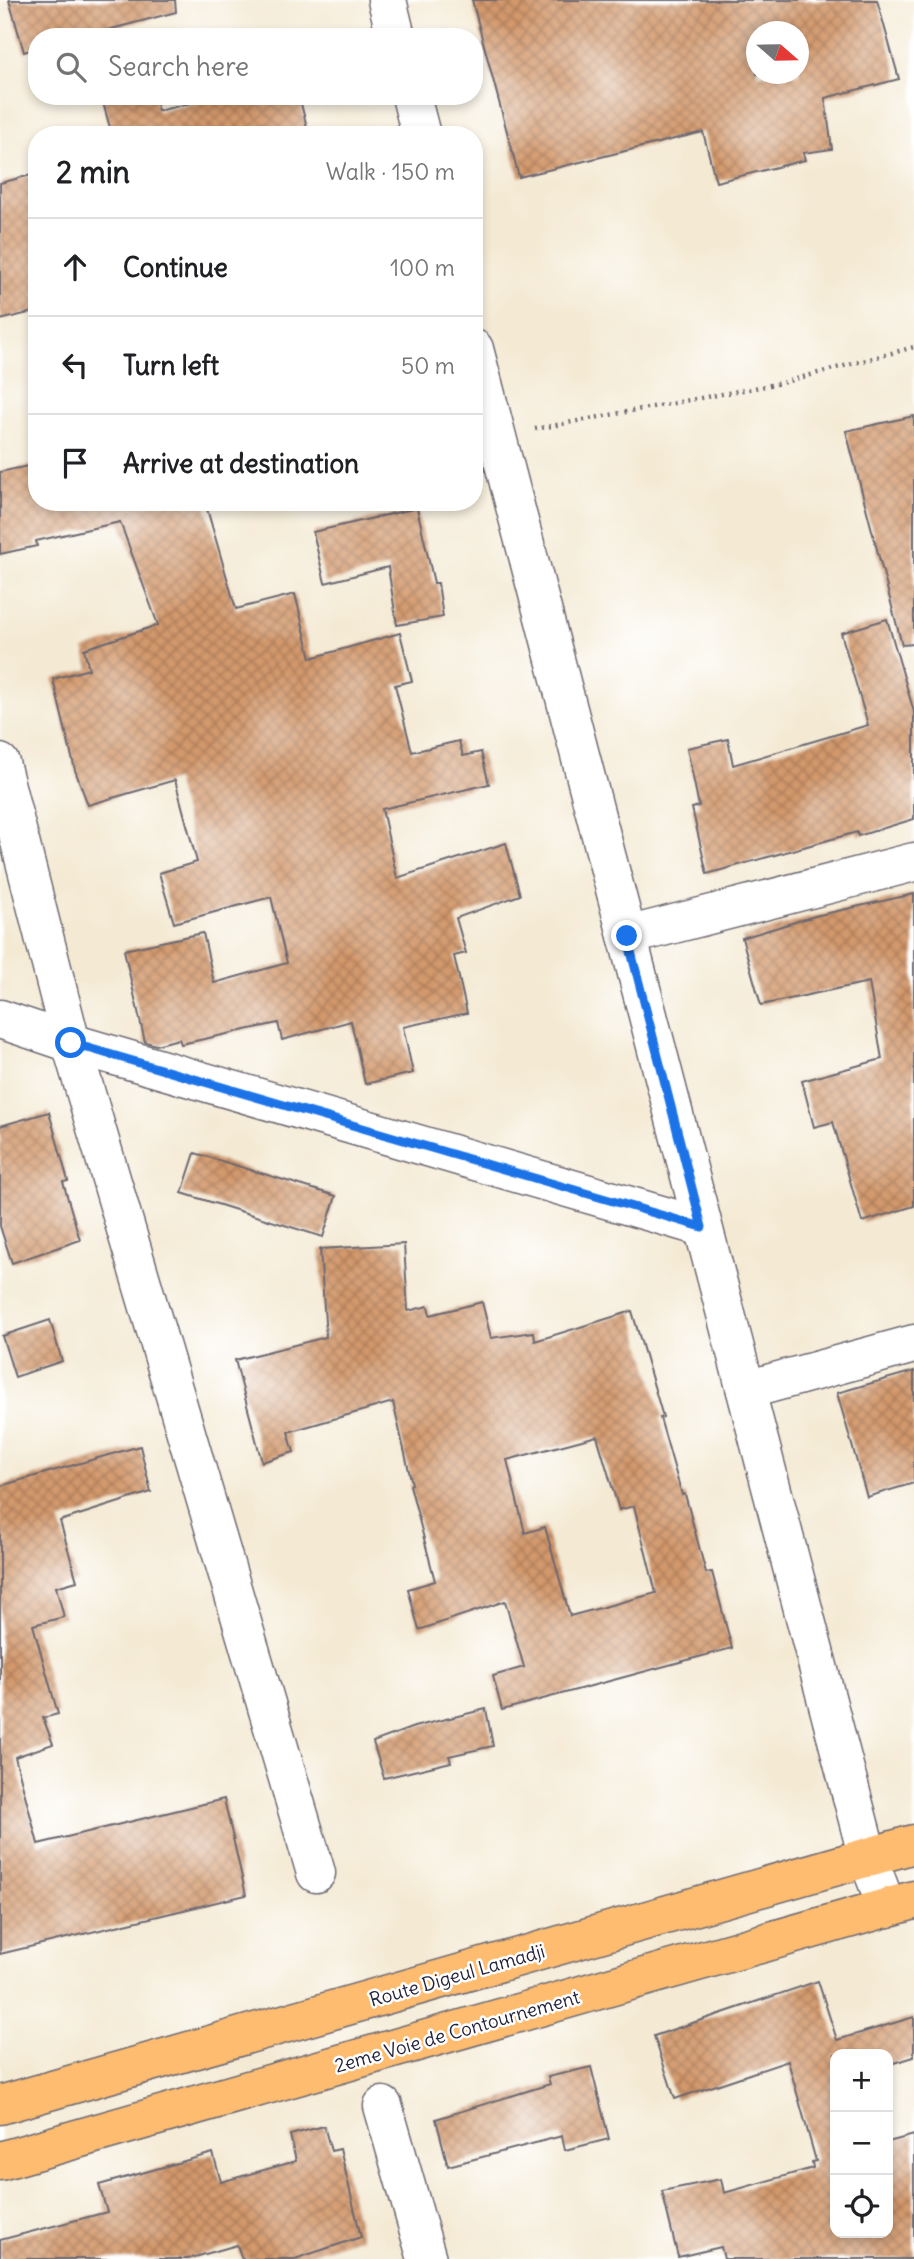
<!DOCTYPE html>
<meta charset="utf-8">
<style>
body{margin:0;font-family:Delius,sans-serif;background:#f6f6f6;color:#202124}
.controls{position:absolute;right:21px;bottom:21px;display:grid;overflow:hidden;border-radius:14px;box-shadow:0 4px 10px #0003}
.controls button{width:63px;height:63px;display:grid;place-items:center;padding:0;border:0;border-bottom:2px solid #e0e0e0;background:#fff;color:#202124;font:35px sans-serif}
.compass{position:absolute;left:746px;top:21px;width:63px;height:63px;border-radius:50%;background:#fff;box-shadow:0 4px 10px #0003;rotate:110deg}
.stop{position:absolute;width:21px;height:21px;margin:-16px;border:5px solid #1a73e8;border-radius:50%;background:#fff}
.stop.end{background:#1a73e8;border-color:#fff;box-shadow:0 2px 7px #0008}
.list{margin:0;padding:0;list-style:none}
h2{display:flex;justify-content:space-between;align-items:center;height:91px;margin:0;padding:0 28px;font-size:30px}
h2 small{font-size:23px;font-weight:400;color:#757577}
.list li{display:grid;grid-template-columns:46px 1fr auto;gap:21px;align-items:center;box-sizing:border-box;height:98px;padding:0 28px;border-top:2px solid #e0e0e0}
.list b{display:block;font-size:26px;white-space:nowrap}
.list em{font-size:23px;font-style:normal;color:#757577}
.icon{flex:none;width:38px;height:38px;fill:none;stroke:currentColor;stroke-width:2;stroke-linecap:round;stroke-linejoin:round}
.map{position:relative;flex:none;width:914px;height:2259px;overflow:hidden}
.search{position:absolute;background:#fff;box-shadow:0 4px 10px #0003;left:28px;top:28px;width:455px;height:77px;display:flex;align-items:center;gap:18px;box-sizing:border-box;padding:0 24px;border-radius:28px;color:#757577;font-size:26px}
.panel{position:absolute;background:#fff;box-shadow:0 4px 10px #0003;left:28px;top:126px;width:455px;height:385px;border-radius:28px}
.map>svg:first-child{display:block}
.building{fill:url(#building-cross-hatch);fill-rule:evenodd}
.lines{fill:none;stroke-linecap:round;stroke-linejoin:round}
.minor-casing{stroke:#6c6871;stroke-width:41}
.major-casing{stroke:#6c6871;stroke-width:41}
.path{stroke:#6c6871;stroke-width:4.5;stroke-dasharray:2 5;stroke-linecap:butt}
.minor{stroke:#fff;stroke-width:38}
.major{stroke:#fdbc70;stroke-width:38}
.route{stroke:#1a73e8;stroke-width:9}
.labels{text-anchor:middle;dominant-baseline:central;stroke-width:5;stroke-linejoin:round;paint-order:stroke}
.street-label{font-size:19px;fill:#22223b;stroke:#fff}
</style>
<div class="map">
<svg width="914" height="2259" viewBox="0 0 914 2259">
<defs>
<pattern id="building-cross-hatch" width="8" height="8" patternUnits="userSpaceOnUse" patternTransform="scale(1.75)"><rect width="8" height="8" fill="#d3996c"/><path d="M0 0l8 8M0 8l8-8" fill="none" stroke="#ab7c5a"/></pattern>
</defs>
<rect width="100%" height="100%" fill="#fff"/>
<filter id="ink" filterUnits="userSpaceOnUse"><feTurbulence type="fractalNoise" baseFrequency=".0143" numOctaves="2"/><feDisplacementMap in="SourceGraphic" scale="14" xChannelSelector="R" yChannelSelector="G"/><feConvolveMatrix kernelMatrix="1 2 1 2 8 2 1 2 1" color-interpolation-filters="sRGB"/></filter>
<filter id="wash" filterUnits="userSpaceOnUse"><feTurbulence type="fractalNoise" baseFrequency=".00686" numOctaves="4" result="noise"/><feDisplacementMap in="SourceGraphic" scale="28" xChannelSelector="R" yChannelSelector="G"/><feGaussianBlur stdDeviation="1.57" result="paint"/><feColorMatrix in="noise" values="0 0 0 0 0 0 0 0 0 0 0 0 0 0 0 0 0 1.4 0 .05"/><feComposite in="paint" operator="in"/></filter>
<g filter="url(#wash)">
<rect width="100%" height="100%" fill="#f4ead4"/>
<g id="blocks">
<!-- building -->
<g class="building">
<path d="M9 0H175L176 12 81 37H37V48L24 52Z"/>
<path d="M472 0H877L899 79 825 98 832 149 803 153 805 160 716 182 703 132 519 177ZM757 32H799V74H757Z"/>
<path d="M111 96H154L158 111 219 96H299L309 135H112L102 99Z"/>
<path d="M31 175 37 196V311L0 320V183Z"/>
<path d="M914 416V644L902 645 846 431Z"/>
<path d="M37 464V502H205L236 609 295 594 311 658 400 633 412 681 395 685 412 752 459 741 463 756 481 752 489 784 382 809 397 878 506 843 520 895 456 918 466 953 454 956 467 1013 403 1027 413 1073 365 1084 351 1021 282 1040 278 1023 181 1044 179 1039 156 1045 145 1042 124 950 203 933 214 983 287 963 271 897 174 923 159 873 197 862 175 780 88 805 75 770 53 679 89 669 84 649 158 625 120 522 36 541 37 546 0 554V472Z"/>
<path d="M417 508 434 583H438L443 617 397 625 388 567 325 583 313 532Z"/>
<path d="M887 619 914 712V819L858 836 857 832 707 874 692 808 699 806 687 748 728 739 733 765 868 725 841 633Z"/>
<path d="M914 894V1206L862 1222 833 1122 814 1127 802 1081 882 1059 869 982 761 1005 742 938 815 916Z"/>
<path d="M49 1112 68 1181 63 1182 80 1240 12 1263 0 1226V1126Z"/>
<path d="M195 1153 336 1196 323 1237 182 1193Z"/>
<path d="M404 1244 408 1311 428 1306 430 1315 482 1302 491 1338 534 1332 535 1341 632 1311 663 1417 660 1418 682 1495 685 1494 706 1573 712 1572 732 1648 502 1710 493 1676 524 1667 505 1601 419 1630 408 1589 435 1581 410 1485 412 1484 393 1402 288 1432 294 1452 262 1462 235 1360 326 1337 320 1249ZM597 1436 619 1510 634 1506 656 1593 570 1616 545 1527 525 1533 507 1460Z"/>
<path d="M50 1320 62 1361 15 1377 2 1336Z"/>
<path d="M914 1371V1483L867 1497 837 1393Z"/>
<path d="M140 1446 151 1492 60 1521 77 1581 56 1587 64 1617 33 1625 58 1714 43 1718 53 1744 15 1757 38 1844 224 1799 246 1895 0 1954V1486Z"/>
<path d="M486 1709 493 1746 449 1756 451 1762 384 1778 373 1742 414 1727Z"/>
<path d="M818 1981 837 2040 914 2017V2057L888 2065V2054H835V2233H888V2142L914 2135V2259H724L721 2247 678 2257 662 2191 721 2179 724 2193 813 2168 812 2162 816 2161 788 2061 675 2099 654 2036Z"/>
<path d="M591 2067 609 2139 565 2150 562 2136 448 2166 436 2119 550 2084 548 2077Z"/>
<path d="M324 2126 331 2151 340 2149 361 2237 295 2259H242L237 2245 188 2259H0V2240L107 2212 99 2185 213 2153 221 2182 296 2161 290 2135Z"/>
</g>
</g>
</g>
<g filter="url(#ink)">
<use href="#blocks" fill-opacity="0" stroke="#6c6871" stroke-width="2"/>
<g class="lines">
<!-- minor casing -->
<g class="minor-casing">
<g id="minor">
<path d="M387 0 396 37"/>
<path d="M411 96 421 135"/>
<path d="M474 349 868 1858 887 1908"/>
<path d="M0 763 71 1043 316 1873"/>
<path d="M627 936 914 862"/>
<path d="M0 1019 71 1043 702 1227"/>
<path d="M746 1390 914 1344"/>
<path d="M383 2106 427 2259"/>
</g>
</g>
<!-- major casing -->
<g class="major-casing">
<g id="major">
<path d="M0 2105 914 1844"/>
<path d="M0 2161 914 1900"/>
</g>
</g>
<!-- path -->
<path class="path" d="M535 429 781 383 914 347"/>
<!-- minor -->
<use href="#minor" class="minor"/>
<!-- major -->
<use href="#major" class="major"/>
</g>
</g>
<g class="lines" filter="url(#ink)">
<!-- route -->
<path class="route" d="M71 1043 702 1227 627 936"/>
</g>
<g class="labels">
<!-- street labels -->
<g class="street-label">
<text transform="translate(457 1975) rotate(-16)">Route Digeul Lamadji</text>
<text transform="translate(457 2031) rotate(-16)">2eme Voie de Contournement</text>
</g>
</g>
</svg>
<div class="controls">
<button>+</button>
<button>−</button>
<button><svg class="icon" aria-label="locate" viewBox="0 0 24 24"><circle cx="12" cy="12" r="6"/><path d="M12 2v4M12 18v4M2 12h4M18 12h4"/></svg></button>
</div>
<svg class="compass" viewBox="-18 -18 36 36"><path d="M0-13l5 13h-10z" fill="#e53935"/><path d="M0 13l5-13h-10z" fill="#757577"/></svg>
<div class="stop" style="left:71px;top:1043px"></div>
<div class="stop end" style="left:627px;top:936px"></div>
<div class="search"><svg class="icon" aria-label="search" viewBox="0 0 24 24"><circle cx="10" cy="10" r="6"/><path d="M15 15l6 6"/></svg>Search here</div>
<section class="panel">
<h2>2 min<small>Walk · 150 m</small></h2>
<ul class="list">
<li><svg class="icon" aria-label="ahead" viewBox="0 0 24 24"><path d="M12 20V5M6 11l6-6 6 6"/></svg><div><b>Continue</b></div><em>100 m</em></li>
<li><svg class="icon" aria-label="left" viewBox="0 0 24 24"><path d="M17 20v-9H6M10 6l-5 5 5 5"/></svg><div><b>Turn left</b></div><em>50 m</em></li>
<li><svg class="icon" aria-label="arrive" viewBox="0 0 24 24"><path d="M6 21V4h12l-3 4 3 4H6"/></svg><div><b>Arrive at destination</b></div></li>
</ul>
</section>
</div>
